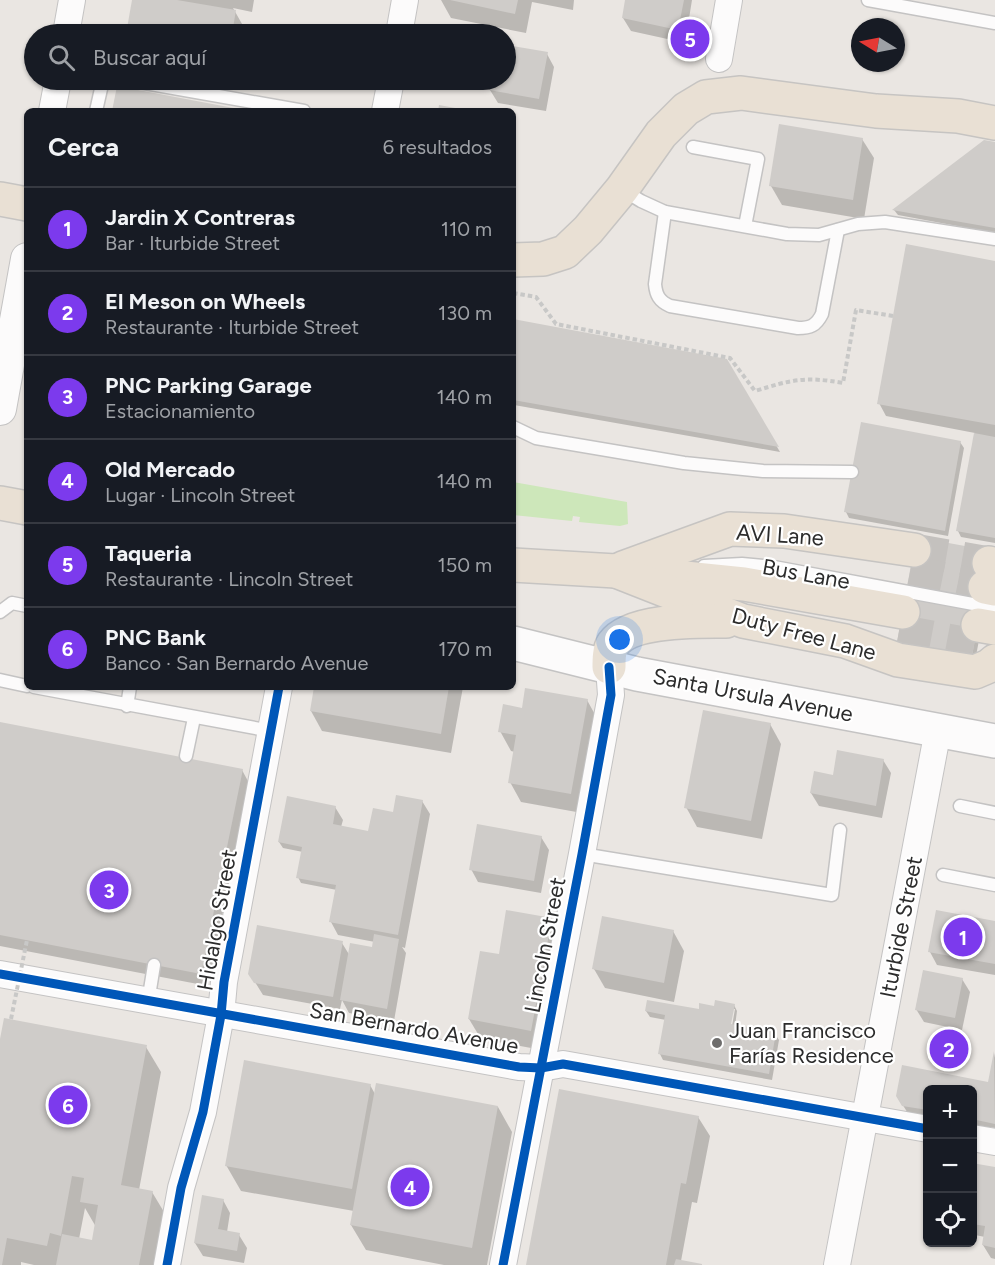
<!DOCTYPE html>
<html lang="es">
<meta charset="utf-8">
<style>
body{margin:0;font-family:Figtree,sans-serif;background:#20242c;color:#f1f3f6}
.controls{position:absolute;right:18px;bottom:18px;display:grid;overflow:hidden;border-radius:9px;box-shadow:0 2px 4px #0004}
.controls button{width:54px;height:54px;display:grid;place-items:center;padding:0;border:0;border-bottom:2px solid #363941;background:#171b24;color:#f1f3f6;font:30px sans-serif}
.compass{position:absolute;left:851px;top:18px;width:54px;height:54px;border-radius:50%;background:#171b24;box-shadow:0 2px 4px #0004;rotate:280deg}
.you{position:absolute;left:620px;top:640px;width:21px;height:21px;margin:-15px;border:4px solid #fff;border-radius:50%;background:#1a73e8;box-shadow:0 0 0 9px #1a73e833}
.badge{display:grid;place-items:center;width:39px;height:39px;border-radius:50%;background:#7c3aed;color:#fff;font-size:20px;font-weight:700}
.pin{position:absolute;translate:-50% -50%;border:3px solid #fff;box-shadow:0 2px 6px #0006}
.list{margin:0;padding:0;list-style:none}
h2{display:flex;justify-content:space-between;align-items:center;height:78px;margin:0;padding:0 24px;font-size:26px}
h2 small{font-size:20px;font-weight:400;color:#9ea1a6}
.list li{display:grid;grid-template-columns:39px 1fr auto;gap:18px;align-items:center;box-sizing:border-box;height:84px;padding:0 24px;border-top:2px solid #363941}
.list b{display:block;font-size:22px;white-space:nowrap}
.list p{margin:0;font-size:20px;white-space:nowrap;color:#9ea1a6}
.list em{font-size:20px;font-style:normal;color:#9ea1a6}
.icon{flex:none;width:33px;height:33px;fill:none;stroke:currentColor;stroke-width:2;stroke-linecap:round;stroke-linejoin:round}
.map{position:relative;flex:none;width:995px;height:1265px;overflow:hidden}
.search{position:absolute;background:#171b24;box-shadow:0 2px 4px #0004;left:24px;top:24px;width:492px;height:66px;display:flex;align-items:center;gap:15px;box-sizing:border-box;padding:0 21px;border-radius:33px;color:#9ea1a6;font-size:22px}
.panel{position:absolute;background:#171b24;box-shadow:0 2px 4px #0004;left:24px;top:108px;width:492px;height:582px;border-radius:9px}
.map>svg:first-child{display:block}
.green{fill:#cde7ba}
.shadow{fill:#0003;fill-rule:evenodd}
.building{fill:#cfccc9}
.lines{fill:none;stroke-linecap:round;stroke-linejoin:round}
.trunk-tunnel{stroke:#c4c1be;stroke-width:33;stroke-dasharray:33 16;stroke-linecap:butt}
.service-casing{stroke:#c4c3c3;stroke-width:15}
.minor-casing{stroke:#c4c3c3;stroke-width:28}
.tertiary-casing{stroke:#c4c3c3;stroke-width:34}
.secondary-casing{stroke:#c4c3c3;stroke-width:36}
.trunk-casing{stroke:#c6c4c2;stroke-width:36}
.path{stroke:#c8c8c7;stroke-width:4;stroke-dasharray:4.5 3;stroke-linecap:butt}
.service{stroke:#fcfbfb;stroke-width:12}
.minor{stroke:#fcfbfb;stroke-width:26}
.tertiary{stroke:#fcfbfb;stroke-width:32}
.secondary{stroke:#fcfbfb;stroke-width:33}
.trunk{stroke:#e9e0d4;stroke-width:33}
.path-bridge{stroke:#c8c8c7;stroke-width:4;stroke-dasharray:4.5 3;stroke-linecap:butt}
.cycleway-casing{stroke:#fff;stroke-width:13}
.cycleway{stroke:#0057b8;stroke-width:9}
.poi-dot{fill:#6e6d6c;stroke:#fff;stroke-width:2}
.labels{text-anchor:middle;dominant-baseline:central;stroke-width:4.5;stroke-linejoin:round;paint-order:stroke}
.street-label{font-size:22px;fill:#2c2c2c;stroke:#fff}
.poi-label{font-size:22px;fill:#2c2c2c;stroke:#fff;text-anchor:start}
</style>
<div class="map">
<svg width="995" height="1265" viewBox="0 0 995 1265">
<rect width="100%" height="100%" fill="#eae6e2"/>
<!-- green -->
<path class="green" d="M513 482 627 502 628 524 620 526 579 522 580 517 573 516 572 521 513 515Z"/>
<!-- shadow -->
<g class="shadow">
<path d="M133 0H254L252 12 233 8 246 31V34H127Z"/>
<path d="M441 0H574L573 10 532 2 526 33 451 18Z"/>
<path d="M627 0H692L687 31 701 33 704 40 702 55 684 52 680 46 681 42 631 31 623 18Z"/>
<path d="M506 46 547 54 554 67 546 111 498 103 490 90 492 80H506Z"/>
<path d="M143 80H182L180 86Z"/>
<path d="M862 139 874 158 864 219 782 205 771 186Z"/>
<path d="M995 144V233L898 215 894 210Z"/>
<path d="M995 262V543L961 537 958 531 975 433 886 416 879 403Z"/>
<path d="M513 320 726 360 780 452 514 405Z"/>
<path d="M960 442 964 448 948 536 849 518 846 512Z"/>
<path d="M994 558 974 667 897 648Z"/>
<path d="M315 687H463L451 753 322 731 311 711Z"/>
<path d="M587 700 598 720 582 813 521 802 510 782 515 752 511 751 500 731 523 709Z"/>
<path d="M0 723 242 770 249 783 208 986 0 946Z"/>
<path d="M770 724 781 744 762 839 697 827 686 807Z"/>
<path d="M883 760 891 773 882 818 819 806 811 793Z"/>
<path d="M422 801 430 814 405 948 402 947 406 953 394 1021 349 1013 342 1000 340 1009 263 995 250 974 342 943 350 956 373 949 375 942 338 935 331 922 337 890 301 883 298 877 303 852 283 848 279 842 335 807 343 820 341 827 369 833 394 814Z"/>
<path d="M541 837 549 850 541 893 478 882 471 869Z"/>
<path d="M551 919 562 939 542 1050 481 1039 469 1019 500 956Z"/>
<path d="M995 923V975L937 965 930 952Z"/>
<path d="M673 931 684 951 674 1002 605 988 594 969Z"/>
<path d="M962 979 970 992 962 1030 924 1022 916 1009Z"/>
<path d="M734 1005 737 1011 735 1026 775 1034 779 1040 772 1080 663 1060 660 1054 666 1020 650 1017 646 1011 700 1010ZM732 1009H735L731 1032 728 1031Z"/>
<path d="M0 1046 146 1047 161 1072 139 1190 152 1192 167 1217 158 1265H34L21 1262V1265H0ZM85 1208 96 1227 93 1242 79 1239Z"/>
<path d="M995 1053V1128L989 1127 988 1133 972 1130V1090H928V1122L911 1118 897 1096 903 1067 989 1083Z"/>
<path d="M370 1085 375 1094 498 1107 512 1132 487 1265H444L366 1250 351 1225 354 1211 241 1191 226 1165Z"/>
<path d="M698 1117 710 1136 697 1203 692 1202 681 1261 700 1265H527Z"/>
<path d="M972 1164 995 1168V1259L991 1258 983 1245 985 1237 975 1235 972 1231Z"/>
<path d="M223 1200 230 1213 227 1232 239 1235 247 1248 244 1263 203 1256 195 1243Z"/>
</g>
<!-- building -->
<g class="building">
<path d="M132 0H177L236 10 232 34H126Z"/>
<path d="M450 0H518L515 14Z"/>
<path d="M625 0H684L678 30 622 18Z"/>
<path d="M682 29 702 32 699 50 679 46Z"/>
<path d="M506 45 548 52 539 99 489 90 490 80H506Z"/>
<path d="M117 86 244 110V111H112Z"/>
<path d="M439 105 466 110V111H438Z"/>
<path d="M779 124 863 138 853 200 769 186Z"/>
<path d="M984 140 995 142V228L892 210Z"/>
<path d="M906 244 995 261V425L877 404Z"/>
<path d="M513 319 727 359 779 447 513 400Z"/>
<path d="M861 422 961 441 945 531 844 512Z"/>
<path d="M974 433 995 437V538L956 531Z"/>
<path d="M916 537 992 551 971 661 896 648Z"/>
<path d="M314 687H449L441 734 310 711Z"/>
<path d="M525 688 588 699 571 794 508 783 516 735 498 732 503 704 522 708Z"/>
<path d="M703 710 771 723 751 821 684 808Z"/>
<path d="M0 722 243 769 201 974 0 935Z"/>
<path d="M837 750 884 759 876 806 810 793 814 771 833 775Z"/>
<path d="M396 795 423 800 398 935 329 922 336 885 296 878 302 847 278 842 287 796 336 806 333 824 368 831 373 808 393 812Z"/>
<path d="M477 824 542 836 534 881 469 870Z"/>
<path d="M506 910 552 918 531 1031 468 1019 480 951 499 954Z"/>
<path d="M936 910 995 921V964L928 952Z"/>
<path d="M602 916 674 930 664 983 592 969Z"/>
<path d="M257 925 343 941 333 997 254 983 248 974Z"/>
<path d="M374 934 399 939 387 1009 340 1000 350 943 372 947Z"/>
<path d="M923 970 963 978 955 1018 915 1010Z"/>
<path d="M647 1000 699 1009V1003L714 1006 715 1000 735 1004 731 1024 776 1032 769 1074 658 1054 665 1015 645 1011Z"/>
<path d="M4 1018 147 1045 121 1185 153 1191 139 1265H56L62 1234 92 1240 98 1205 80 1202 84 1178 72 1176 61 1236 50 1233 47 1246 7 1238 2 1265H0V1039Z"/>
<path d="M994 1051 995 1124 972 1119V1090H928V1110L902 1106 896 1096 902 1065 988 1082Z"/>
<path d="M244 1060 371 1084 352 1189 225 1166Z"/>
<path d="M376 1083 498 1106 472 1248 350 1225Z"/>
<path d="M559 1089 699 1116 686 1184 681 1183 666 1265H526Z"/>
<path d="M972 1163 995 1167V1248L982 1245 985 1226 972 1224Z"/>
<path d="M202 1195 224 1199 218 1229 240 1233 237 1251 194 1243Z"/>
<path d="M676 1259 702 1264V1265H674Z"/>
</g>
<g class="lines">
<!-- trunk-tunnel -->
<g class="trunk-tunnel">
<path d="M914 550 989 563"/>
<path d="M910 572 985 587"/>
<path d="M899 631 974 645"/>
</g>
<!-- service casing -->
<g class="service-casing">
<g id="service">
<path d="M868 0 995 23"/>
<path d="M128 80 304 111"/>
<path d="M96 111 103 80"/>
<path d="M693 147 758 159 745 226"/>
<path d="M623 190 641 201 665 212 787 234 819 235 858 224 885 222 995 239"/>
<path d="M665 212 655 284C656 295 659 301 670 306L798 328C810 328 816 326 822 314L838 230"/>
<path d="M513 427 536 438 684 463 763 471 852 472"/>
<path d="M704 566 742 564 774 567 995 608"/>
<path d="M0 612 12 603 27 606"/>
<path d="M0 680 27 686"/>
<path d="M34 687 271 731"/>
<path d="M127 706 130 687"/>
<path d="M186 756 194 718"/>
<path d="M960 806 995 813"/>
<path d="M582 854 832 895 840 830"/>
<path d="M943 875 995 885"/>
<path d="M148 1002 154 965"/>
</g>
</g>
<!-- minor casing -->
<g class="minor-casing">
<g id="minor">
<path d="M66 34 72 0"/>
<path d="M399 34 405 0"/>
<path d="M719 59 729 0"/>
<path d="M52 111 58 80"/>
<path d="M385 111 391 80"/>
<path d="M0 974 519 1067 541 1068 563 1064 928 1129"/>
<path d="M972 1138 995 1142"/>
<path d="M167 1265 181 1188 203 1112 221 1015 224 982 279 687"/>
<path d="M503 1265 582 854 611 695 609 667"/>
<path d="M837 1265 938 730"/>
</g>
</g>
<!-- tertiary casing -->
<g class="tertiary-casing">
<path id="tertiary" d="M0 409 27 259"/>
</g>
<!-- secondary casing -->
<g class="secondary-casing">
<path id="secondary" d="M513 643 637 674 995 741"/>
</g>
<!-- trunk casing -->
<g class="trunk-casing">
<g id="trunk">
<path d="M0 199 27 204"/>
<path d="M513 260 543 259 565 252 588 230 622 189 661 134 686 109 706 97 741 93 876 111 958 116 995 123"/>
<path d="M0 503 27 508"/>
<path d="M989 563 995 565"/>
<path d="M513 565 616 571 744 584 903 612"/>
<path d="M623 568 730 529 784 531 914 550"/>
<path d="M616 571 743 621 845 641 898 660 975 672 989 666 995 661"/>
<path d="M985 587 995 589"/>
<path d="M978 625 995 628"/>
<path d="M609 667C609 660 609 650 613 644 631 619 698 621 726 621"/>
</g>
</g>
<!-- path -->
<path class="path" d="M513 293 536 297 556 324 730 358 755 391C791 380 804 376 843 383L856 310 893 316"/>
<!-- service -->
<use href="#service" class="service"/>
<!-- minor -->
<use href="#minor" class="minor"/>
<!-- tertiary -->
<use href="#tertiary" class="tertiary"/>
<!-- secondary -->
<use href="#secondary" class="secondary"/>
<!-- trunk -->
<use href="#trunk" class="trunk"/>
<!-- path-bridge -->
<path class="path-bridge" d="M11 1019 27 940"/>
<!-- cycleway casing -->
<g class="cycleway-casing">
<g id="cycleway">
<path d="M0 974 519 1067 541 1068 563 1064 928 1129"/>
<path d="M167 1265 181 1188 203 1112 221 1015 224 982 279 687"/>
<path d="M503 1265 582 854 611 695 609 667"/>
</g>
</g>
<!-- cycleway -->
<use href="#cycleway" class="cycleway"/>
</g>
<!-- markers -->
<circle class="poi-dot" cx="717" cy="1043" r="6"/>
<g class="labels">
<!-- street labels -->
<g class="street-label">
<text transform="translate(780 535) rotate(4)">AVI Lane</text>
<text transform="translate(806 574) rotate(10)">Bus Lane</text>
<text transform="translate(804 634) rotate(15)">Duty Free Lane</text>
<text transform="translate(753 695) rotate(11)">Santa Ursula Avenue</text>
<text transform="translate(217 920) rotate(-80)">Hidalgo Street</text>
<text transform="translate(901 927) rotate(-79)">Iturbide Street</text>
<text transform="translate(545 945) rotate(-79)">Lincoln Street</text>
<text transform="translate(414 1028) rotate(10)">San Bernardo Avenue</text>
</g>
<!-- poi labels -->
<g class="poi-label">
<text x="729" y="1030">Juan Francisco<tspan x="729" dy="25">Farías Residence</tspan></text>
</g>
</g>
</svg>
<div class="controls">
<button>+</button>
<button>−</button>
<button><svg class="icon" aria-label="locate" viewBox="0 0 24 24"><circle cx="12" cy="12" r="6"/><path d="M12 2v4M12 18v4M2 12h4M18 12h4"/></svg></button>
</div>
<svg class="compass" viewBox="-18 -18 36 36"><path d="M0-13l5 13h-10z" fill="#e53935"/><path d="M0 13l5-13h-10z" fill="#9ea1a6"/></svg>
<div class="you"></div>
<div class="pin badge" style="left:963px;top:937px">1</div>
<div class="pin badge" style="left:949px;top:1049px">2</div>
<div class="pin badge" style="left:109px;top:890px">3</div>
<div class="pin badge" style="left:410px;top:1187px">4</div>
<div class="pin badge" style="left:690px;top:39px">5</div>
<div class="pin badge" style="left:68px;top:1105px">6</div>
<div class="search"><svg class="icon" aria-label="search" viewBox="0 0 24 24"><circle cx="10" cy="10" r="6"/><path d="M15 15l6 6"/></svg>Buscar aquí</div>
<section class="panel">
<h2>Cerca<small>6 resultados</small></h2>
<ul class="list">
<li><span class="badge">1</span><div><b>Jardin X Contreras</b><p>Bar · Iturbide Street</p></div><em>110 m</em></li>
<li><span class="badge">2</span><div><b>El Meson on Wheels</b><p>Restaurante · Iturbide Street</p></div><em>130 m</em></li>
<li><span class="badge">3</span><div><b>PNC Parking Garage</b><p>Estacionamiento</p></div><em>140 m</em></li>
<li><span class="badge">4</span><div><b>Old Mercado</b><p>Lugar · Lincoln Street</p></div><em>140 m</em></li>
<li><span class="badge">5</span><div><b>Taqueria</b><p>Restaurante · Lincoln Street</p></div><em>150 m</em></li>
<li><span class="badge">6</span><div><b>PNC Bank</b><p>Banco · San Bernardo Avenue</p></div><em>170 m</em></li>
</ul>
</section>
</div>
